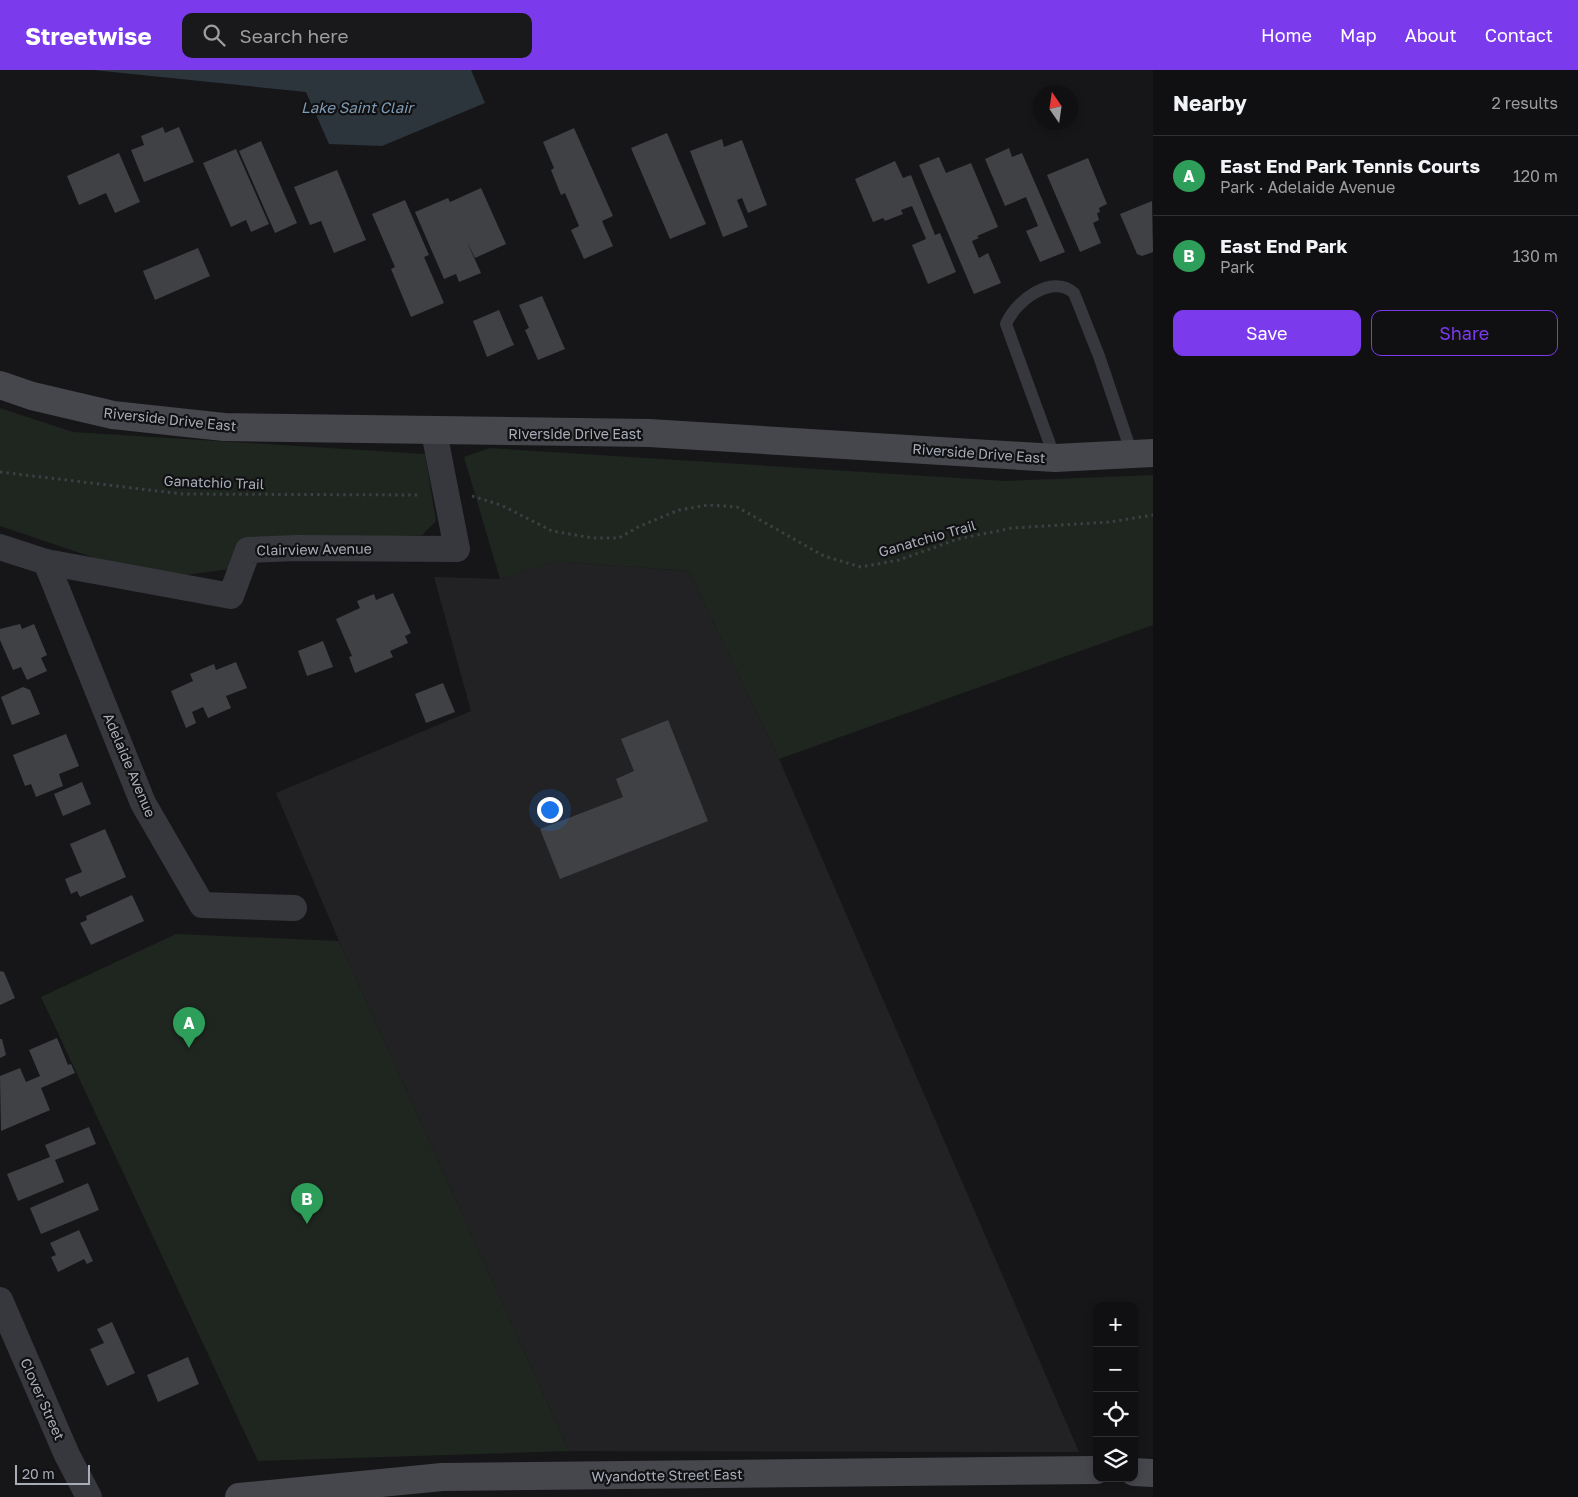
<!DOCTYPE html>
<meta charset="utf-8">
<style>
body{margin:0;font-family:"Golos Text",sans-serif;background:#19191b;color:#f1f3f6}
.controls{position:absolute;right:15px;bottom:15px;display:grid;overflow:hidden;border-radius:10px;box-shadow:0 2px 8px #0003}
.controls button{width:45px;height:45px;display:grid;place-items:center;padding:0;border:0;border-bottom:1px solid #303032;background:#101012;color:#f1f3f6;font:25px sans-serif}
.compass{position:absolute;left:1033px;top:15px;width:45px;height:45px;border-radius:50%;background:#101012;box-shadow:0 2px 8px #0003;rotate:347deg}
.scale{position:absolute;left:15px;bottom:12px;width:75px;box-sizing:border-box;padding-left:5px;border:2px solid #a8adb8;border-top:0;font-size:14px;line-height:18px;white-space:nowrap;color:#a8adb8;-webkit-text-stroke:4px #111113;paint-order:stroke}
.you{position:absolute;left:549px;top:739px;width:18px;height:18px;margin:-12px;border:4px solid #fff;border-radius:50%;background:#1a73e8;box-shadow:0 0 0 8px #1a73e833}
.badge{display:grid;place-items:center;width:32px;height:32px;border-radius:50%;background:#7c3aed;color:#fff;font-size:16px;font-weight:700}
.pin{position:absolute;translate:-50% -41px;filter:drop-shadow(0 1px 2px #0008)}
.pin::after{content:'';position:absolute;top:26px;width:18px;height:15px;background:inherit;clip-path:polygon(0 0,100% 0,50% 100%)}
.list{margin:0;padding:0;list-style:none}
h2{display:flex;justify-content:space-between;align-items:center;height:65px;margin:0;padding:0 20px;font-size:21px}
h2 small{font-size:16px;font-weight:400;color:#9c9d9f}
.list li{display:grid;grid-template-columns:32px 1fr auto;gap:15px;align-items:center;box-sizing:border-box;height:80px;padding:0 20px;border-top:1px solid #303032}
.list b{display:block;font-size:19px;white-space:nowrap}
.list p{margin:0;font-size:16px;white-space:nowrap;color:#9c9d9f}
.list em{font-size:16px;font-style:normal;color:#9c9d9f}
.actions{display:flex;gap:10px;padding:15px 20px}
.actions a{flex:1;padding:11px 0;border:1px solid #7c3aed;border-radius:10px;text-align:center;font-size:18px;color:#7c3aed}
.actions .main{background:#7c3aed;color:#fff}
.icon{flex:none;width:28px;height:28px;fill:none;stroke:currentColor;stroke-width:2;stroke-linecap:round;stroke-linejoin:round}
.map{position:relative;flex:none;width:1153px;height:1427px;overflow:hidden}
header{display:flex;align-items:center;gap:30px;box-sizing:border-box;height:70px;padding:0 25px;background:#7c3aed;color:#fff}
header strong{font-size:24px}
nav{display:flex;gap:28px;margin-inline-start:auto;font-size:18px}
.search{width:350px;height:45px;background:#19191b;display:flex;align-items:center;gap:12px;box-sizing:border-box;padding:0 18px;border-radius:10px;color:#9c9d9f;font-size:19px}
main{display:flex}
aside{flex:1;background:#101012}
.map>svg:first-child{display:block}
.built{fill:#222225}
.green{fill:#1e261f}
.water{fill:#2c353c}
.building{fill:#404145}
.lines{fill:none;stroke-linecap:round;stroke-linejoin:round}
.path{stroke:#3d3f44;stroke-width:3;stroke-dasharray:2.5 4;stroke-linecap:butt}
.lane{stroke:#37383d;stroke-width:12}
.street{stroke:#37383d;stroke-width:26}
.secondary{stroke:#45474d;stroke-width:28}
.labels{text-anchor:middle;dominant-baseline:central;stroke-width:4.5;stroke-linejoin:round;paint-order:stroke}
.street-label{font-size:14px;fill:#a8adb8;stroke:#111113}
.water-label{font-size:15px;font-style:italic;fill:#7f9bb3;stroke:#111113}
</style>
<header>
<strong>Streetwise</strong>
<div class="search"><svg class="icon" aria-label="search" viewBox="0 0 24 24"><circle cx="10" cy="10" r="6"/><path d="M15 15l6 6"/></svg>Search here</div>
<nav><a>Home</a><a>Map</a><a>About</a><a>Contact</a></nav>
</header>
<main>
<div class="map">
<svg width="1153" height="1427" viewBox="0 0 1153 1427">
<rect width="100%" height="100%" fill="#161618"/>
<!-- built -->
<path class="built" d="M555 491 689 501 779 689 1079 1382 569 1381 339 871 276 723 471 641 434 507 500 509Z"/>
<!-- green -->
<g class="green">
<path d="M0 338 73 362 425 384 436 451 422 465 263 471 237 498 157 509 0 456Z"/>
<path d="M490 378 1005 411 1153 405V555L779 689 689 501 555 491 500 509 464 387Z"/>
<path d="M176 864 339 871 569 1381 258 1391 41 927Z"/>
</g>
<!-- water -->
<path class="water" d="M93 0H471L485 33 382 76 329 74 306 22Z"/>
<!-- building -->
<g class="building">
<path d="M163 57 165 63 179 57 194 92 144 112 131 80 144 75 141 66Z"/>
<path d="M574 58 613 146 602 151 613 176 584 189 571 160 579 156 565 123 561 125 551 100 554 98 543 72Z"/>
<path d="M667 63 706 154 670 169 631 78Z"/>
<path d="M722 69 724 77 742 70 767 135 748 143 742 128 737 130 748 157 723 167 690 81Z"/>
<path d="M261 71 297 153 275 163 239 81Z"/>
<path d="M1009 78 1012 87 1022 83 1065 182 1040 192 1026 161 1038 156 1026 127 1005 136 985 89Z"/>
<path d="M236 79 269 154 251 162 246 150 231 157 203 93Z"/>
<path d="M119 83 140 132 115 143 106 123 79 135 67 106Z"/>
<path d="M939 87 946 103 971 93 998 157 977 166 979 168 972 171 979 188 988 183 1001 213 974 224 919 95Z"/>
<path d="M1088 88 1107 134 1099 138 1100 142 1097 143 1099 150 1093 153 1101 173 1080 182 1047 105Z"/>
<path d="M895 91 903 108 911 105 935 165 940 163 956 202 928 214 912 175 926 169 912 136 901 140 903 144 885 151 883 148 873 152 855 109Z"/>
<path d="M337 100 366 170 334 183 321 151 310 155 294 117Z"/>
<path d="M481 118 506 174 475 188 466 170 481 203 459 212 456 204 444 209 415 142 448 128 450 132Z"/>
<path d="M405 130 429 185 424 187 444 233 411 247 391 199 395 197 372 144Z"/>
<path d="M1152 131 1153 182 1142 186 1137 184 1120 144Z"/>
<path d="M198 178 210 206 155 230 143 201Z"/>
<path d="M542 226 565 279 538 290 525 260 529 258 519 235Z"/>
<path d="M499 240 514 275 487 287 473 251Z"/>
<path d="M393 523 411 563 405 566 408 573 390 581 393 587 355 603 349 587 352 586 336 549 360 538 357 531 374 524 376 530Z"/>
<path d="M20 554 22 559 34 554 47 585 41 588 47 601 27 610 21 597 13 600 0 570V559Z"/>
<path d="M323 571 333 597 307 606 298 581Z"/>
<path d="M236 592 247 618 226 626 231 638 208 648 203 637 192 642 196 653 186 658 171 621 193 611 190 604 214 594 216 600Z"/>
<path d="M443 613 455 642 426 653 415 624Z"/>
<path d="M23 617 30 620 40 644 12 655 1 627Z"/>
<path d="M668 650 708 751 560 809 540 759 623 727 616 709 634 701 621 669Z"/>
<path d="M66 664 79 696 59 704 63 716 36 727 31 714 25 716 13 685Z"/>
<path d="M82 712 91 734 63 746 54 724Z"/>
<path d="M105 759 126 807 80 827 77 821 71 824 65 809 82 802 70 774Z"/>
<path d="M132 825 144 851 91 875 80 853 87 850 86 846Z"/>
<path d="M0 901 4 902 15 928 0 935Z"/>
<path d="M57 968 68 995 71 994 75 1003 41 1018 50 1040 1 1061 0 1006 20 998 26 1012 40 1006 29 980Z"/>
<path d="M0 969H2L6 985 0 988Z"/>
<path d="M89 1057 96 1074 55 1090 64 1112 18 1131 7 1104 50 1087 45 1075Z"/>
<path d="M88 1113 99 1140 41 1164 30 1138Z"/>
<path d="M79 1160 93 1191 87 1194 84 1189 58 1202 51 1187 56 1185 50 1173Z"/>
<path d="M112 1252 135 1303 107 1316 90 1279 104 1273 97 1259Z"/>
<path d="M188 1287 199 1314 158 1332 147 1305Z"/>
</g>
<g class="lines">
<!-- path -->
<g class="path">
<path d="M0 402 182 424 421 425"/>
<path d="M472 426 501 435 552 461 593 468H619L638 457 679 440 708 435 737 437 824 486 861 497 899 490 958 469 1012 458 1110 452 1153 445"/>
</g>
<!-- lane -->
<path class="lane" d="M1055 388 1006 254C1015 232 1051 203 1074 223L1099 286 1132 384"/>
<!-- street -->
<g class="street">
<path d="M0 477 46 492 231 526 248 480 296 478 457 479 434 362"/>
<path d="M46 492 143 733 202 835 294 838"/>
<path d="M0 1230 67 1385 89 1427"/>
</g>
<!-- secondary -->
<g class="secondary">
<path d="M0 315 32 326 113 345 224 357 649 363 1055 388 1153 383"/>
<path d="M1134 1402 1153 1403"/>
<path d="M239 1427 442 1407 1097 1400"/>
</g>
</g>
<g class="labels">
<!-- street labels -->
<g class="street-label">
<text transform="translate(170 349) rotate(6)">Riverside Drive East</text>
<text x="575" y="363">Riverside Drive East</text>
<text transform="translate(979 383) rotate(4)">Riverside Drive East</text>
<text transform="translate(214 412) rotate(2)">Ganatchio Trail</text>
<text transform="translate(927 468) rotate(-16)">Ganatchio Trail</text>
<text transform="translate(314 479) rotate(-1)">Clairview Avenue</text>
<text transform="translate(130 695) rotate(67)">Adelaide Avenue</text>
<text transform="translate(43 1329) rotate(66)">Clover Street</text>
<text transform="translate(667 1405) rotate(-1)">Wyandotte Street East</text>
</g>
<!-- water labels -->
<g class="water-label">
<text x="357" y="37">Lake Saint Clair</text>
</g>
</g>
</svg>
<div class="controls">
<button>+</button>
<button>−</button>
<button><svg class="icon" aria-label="locate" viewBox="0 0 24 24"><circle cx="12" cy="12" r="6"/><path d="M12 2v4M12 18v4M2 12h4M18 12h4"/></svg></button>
<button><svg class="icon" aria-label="layers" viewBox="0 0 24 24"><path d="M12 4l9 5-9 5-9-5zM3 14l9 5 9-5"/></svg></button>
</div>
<svg class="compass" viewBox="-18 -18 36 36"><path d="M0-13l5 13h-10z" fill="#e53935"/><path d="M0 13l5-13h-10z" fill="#9c9d9f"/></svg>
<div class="scale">20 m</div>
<div class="you"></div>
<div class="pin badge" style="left:189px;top:978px;background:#2e9e5b">A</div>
<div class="pin badge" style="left:307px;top:1154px;background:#2e9e5b">B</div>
</div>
<aside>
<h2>Nearby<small>2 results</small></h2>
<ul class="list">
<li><span class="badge" style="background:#2e9e5b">A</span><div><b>East End Park Tennis Courts</b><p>Park · Adelaide Avenue</p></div><em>120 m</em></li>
<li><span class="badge" style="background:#2e9e5b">B</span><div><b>East End Park</b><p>Park</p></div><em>130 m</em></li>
</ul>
<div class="actions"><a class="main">Save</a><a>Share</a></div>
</aside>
</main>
